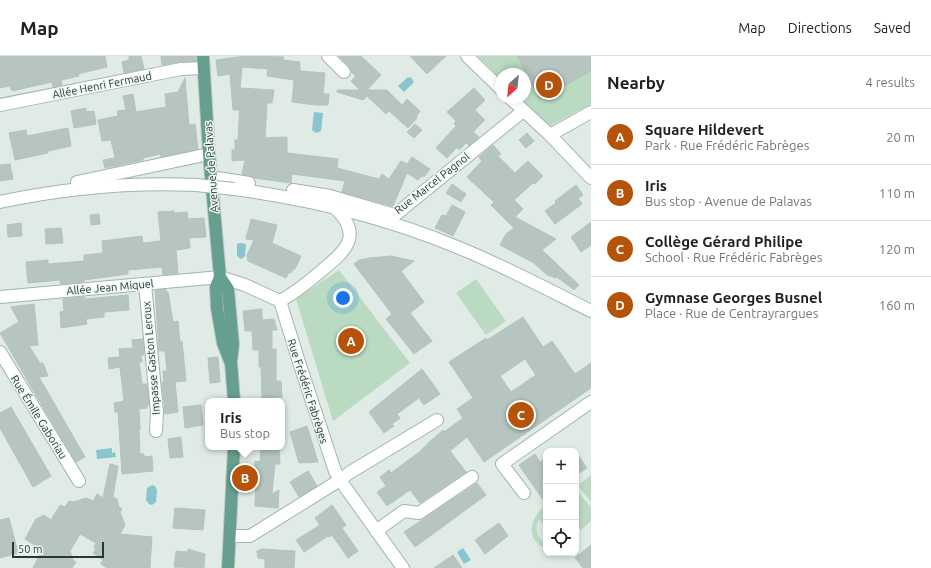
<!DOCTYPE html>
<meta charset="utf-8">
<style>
body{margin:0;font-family:Ubuntu,sans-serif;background:#f6f6f6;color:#202124}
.controls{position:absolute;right:12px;bottom:12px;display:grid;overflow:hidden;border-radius:8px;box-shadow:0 2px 6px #0003}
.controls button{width:36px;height:36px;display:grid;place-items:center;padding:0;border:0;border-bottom:1px solid #e0e0e0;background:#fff;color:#202124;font:20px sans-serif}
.compass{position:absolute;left:495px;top:12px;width:36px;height:36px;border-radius:50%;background:#fff;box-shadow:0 2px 6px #0003;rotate:207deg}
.scale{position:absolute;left:12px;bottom:10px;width:92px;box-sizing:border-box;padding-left:4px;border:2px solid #213b33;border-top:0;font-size:11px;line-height:14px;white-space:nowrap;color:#213b33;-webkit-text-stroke:3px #f1f7f4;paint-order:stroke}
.you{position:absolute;left:343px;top:242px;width:14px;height:14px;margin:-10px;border:3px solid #fff;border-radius:50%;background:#1a73e8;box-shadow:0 0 0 6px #1a73e833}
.badge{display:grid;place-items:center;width:26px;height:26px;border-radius:50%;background:#b45309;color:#fff;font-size:13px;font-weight:700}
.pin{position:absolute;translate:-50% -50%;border:2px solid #fff;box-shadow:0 1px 4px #0006}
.popup{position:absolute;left:205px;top:342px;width:80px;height:52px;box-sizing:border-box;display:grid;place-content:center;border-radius:8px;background:#fff;filter:drop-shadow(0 1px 3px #0005);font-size:13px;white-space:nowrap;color:#757577}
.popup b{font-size:15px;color:#202124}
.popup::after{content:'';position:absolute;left:50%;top:100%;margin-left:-8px;border:8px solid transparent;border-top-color:#fff}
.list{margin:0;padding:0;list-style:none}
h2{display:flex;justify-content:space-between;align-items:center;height:52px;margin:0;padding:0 16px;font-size:17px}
h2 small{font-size:13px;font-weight:400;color:#757577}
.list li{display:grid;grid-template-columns:26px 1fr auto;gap:12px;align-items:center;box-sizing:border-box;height:56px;padding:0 16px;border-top:1px solid #e0e0e0}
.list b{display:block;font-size:15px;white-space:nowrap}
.list p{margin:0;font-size:13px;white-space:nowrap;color:#757577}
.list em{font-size:13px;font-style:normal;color:#757577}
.icon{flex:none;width:22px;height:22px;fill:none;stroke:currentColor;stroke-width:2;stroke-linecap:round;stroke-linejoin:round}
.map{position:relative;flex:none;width:591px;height:512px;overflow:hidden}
header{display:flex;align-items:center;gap:24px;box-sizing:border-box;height:56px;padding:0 20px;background:#fff;border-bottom:1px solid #e0e0e0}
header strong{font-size:19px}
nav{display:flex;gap:22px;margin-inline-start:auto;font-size:14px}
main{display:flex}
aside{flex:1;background:#fff}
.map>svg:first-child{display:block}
.green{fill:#badbc2}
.water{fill:#8ac5cf}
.building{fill:#b6c5bf;stroke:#b3c4bd;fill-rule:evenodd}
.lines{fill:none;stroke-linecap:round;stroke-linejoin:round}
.minor-casing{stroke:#a3b3ad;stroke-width:14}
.major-casing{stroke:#c1c8c6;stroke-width:14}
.minor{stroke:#fff;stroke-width:12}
.major{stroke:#669f8f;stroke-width:12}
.minor-bridge-casing{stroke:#a3b3ad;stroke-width:14;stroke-linecap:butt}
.minor-bridge{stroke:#fff;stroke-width:12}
.labels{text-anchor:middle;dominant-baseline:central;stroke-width:3;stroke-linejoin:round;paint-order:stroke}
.street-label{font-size:11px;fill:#213b33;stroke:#f1f7f4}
</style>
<header>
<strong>Map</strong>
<nav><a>Map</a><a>Directions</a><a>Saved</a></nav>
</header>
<main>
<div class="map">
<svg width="591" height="512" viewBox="0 0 591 512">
<rect width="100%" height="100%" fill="#e0ebe6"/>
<!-- green -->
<g class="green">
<path d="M478 0H591V48L548 71 519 42H525V18H501V23Z"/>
<path d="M339 214 410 307 333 365 296 243Z"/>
<path d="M476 223 506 265 486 279 456 237Z"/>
<path d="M591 419V446L578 430Z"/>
<path d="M576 434 591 451V465L581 474 576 469Z"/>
<path d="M546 449V454L539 462 546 456V471L539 463C534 472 537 482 546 488V493C524 483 530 461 546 449Z"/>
</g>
<!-- water -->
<g class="water">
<path d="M408 21 410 22 411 21 414 26 404 36 398 30Z"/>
<path d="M314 56 323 57 321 75 316 77 312 74Z"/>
<path d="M240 187 246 188 245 200 243 202 241 203 237 200V188Z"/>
<path d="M112 392V397L115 396 116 401 97 403 96 394Z"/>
<path d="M152 429 155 430 157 434 156 446 152 449 149 448 146 444 147 432Z"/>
<path d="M463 492 471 504 464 508 457 496Z"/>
</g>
<!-- building -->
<g class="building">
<path d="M0 0H105L107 11 78 18 79 20 61 24 62 29 53 31 52 26 12 35 10 30 0 32Z"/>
<path d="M129 0H141L144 13 124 17 122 6 129 4Z"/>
<path d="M161 0H196V5L180 6 162 9Z"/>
<path d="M245 0 284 1 283 4 300 6V15L325 17 323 38H329L328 49H316L292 46 294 24 267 20 268 13 242 11 240 32 274 34 272 47H267L265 82 287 81V97L338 103 337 112 379 123 382 118 389 123 401 105 407 108 412 101 430 113 424 121 422 120 418 124 407 117 393 150 342 136 345 125 292 118 291 127 254 122 242 118 245 104 232 105V94H235V84H238L240 46 239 54H233L230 18 218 20 216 4Z"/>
<path d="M339 0H361L381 19 367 34H387L402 49 407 43 420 55 416 61 417 62 408 72 389 55 386 58 367 40 363 44 337 36V34H360L351 25 356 20 351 16 350 11Z"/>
<path d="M410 0H446L427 18Z"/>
<path d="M517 0H591V15L540 43Z"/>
<path d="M185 22 189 69 195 68 198 93 161 101 160 98 143 102V104L105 112 103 104 115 102 111 84 102 85 98 64 118 60 117 55 126 54 123 40 133 38 136 56 166 51 165 38 178 36Z"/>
<path d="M474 32 485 44 475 54 485 64 473 76 479 81 469 90 466 87 459 94 457 91 447 102 436 92 456 70 454 68 456 65 447 56Z"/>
<path d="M86 52V56L94 55 96 68 74 72 71 55Z"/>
<path d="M415 68 422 74 414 82 407 76Z"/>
<path d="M68 72 71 90 48 95V97L15 104 9 77 26 74 27 80Z"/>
<path d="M527 77 534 85 526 92 519 84Z"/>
<path d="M493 89 501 98 498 100 515 117 528 105 543 120 535 128 533 127 514 144 523 153 515 161 556 183 542 194 579 229 574 234 557 221 556 222 547 219 534 207 500 189 506 178 514 172 491 149 494 146 467 121 482 105 479 101Z"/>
<path d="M10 108 13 123 0 125V109Z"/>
<path d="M452 128 466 138 461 146 446 137Z"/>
<path d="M576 129 583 139 578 142 582 148 555 168 545 155 556 147 555 145Z"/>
<path d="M452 149 465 156 453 180 435 172 442 159 446 160Z"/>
<path d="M174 155V157L187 156 188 163 204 162 206 181 189 182 190 192 176 194 178 217 163 219 162 211 128 214V218L84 224V226L60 228V224L28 227 26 206 48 204V208L84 205V199L103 197 102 185 142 180 143 187 161 185 158 156Z"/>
<path d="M99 158 100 168 91 169 90 159Z"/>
<path d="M251 163 277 169 272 187 301 200 295 213H293L291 217 289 216 286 222 248 205 247 199 254 184 246 183Z"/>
<path d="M591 166V189L581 196 571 181Z"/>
<path d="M21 167 22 180 8 181 7 169Z"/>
<path d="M61 172 63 187 46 188 45 173Z"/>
<path d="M391 200 414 205 401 215 424 246 410 257 432 285 414 298 386 263 392 258 354 208 359 204 370 202Z"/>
<path d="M166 233V236H168L173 266 178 265 180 286 182 285 186 325 175 326 178 356 165 358 162 326H164L163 315H167L165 295H159L155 234Z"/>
<path d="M128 239 129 254 104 256V261L86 263 87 268 61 272 60 256 64 255 63 243 85 241V243Z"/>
<path d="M34 248 38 289 29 290 40 307H43L48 320 39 321 85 401 76 406 40 346 0 277 19 266 11 251Z"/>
<path d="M262 253V264L274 263 277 274H272V293H276V325H281L282 341 262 342 261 311H259V294H253L252 275H245L243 255Z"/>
<path d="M523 261 543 291 552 285 575 318 591 307V332L484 406 467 381 450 395 466 416 420 447 410 434 387 450 377 436 386 430 380 421 389 414 391 417 422 394V393L427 389V388L443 374 444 376 463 362 457 353 473 342 449 306 486 282 487 284ZM525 303 536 319 511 336 500 320Z"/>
<path d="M143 283 144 299H141L142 306H139L142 328H147L149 349H147V352L139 353 140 373H139L140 398H144V401L152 400 153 415 122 418 118 356H115L114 347 124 345 120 311 109 313 108 302 120 301 119 293 133 292 132 284Z"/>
<path d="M218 301 220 326 210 327 208 302Z"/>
<path d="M422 313 440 338 424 349 419 342 397 358 400 362 392 368 394 370 384 377 369 356Z"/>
<path d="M201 349 203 369 185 372 183 351Z"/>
<path d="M11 351 51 420 33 431 0 372V357Z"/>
<path d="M307 370 318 406 299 407 290 376Z"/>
<path d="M181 381 183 401 170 402 168 383Z"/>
<path d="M261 391H279L280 408H275L272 438 279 434 278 452 255 450 256 423H254L255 405 260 406Z"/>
<path d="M576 396 587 412 576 419Z"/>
<path d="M535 398 540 406 546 402V448L519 409Z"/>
<path d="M110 408 118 410 113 441 117 443 119 451 122 453 120 456 125 469 120 478 152 481 150 512H107L101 508 103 504 93 497 96 493 94 491 96 487 80 478 70 495 73 504 76 506 72 512H33L42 494 25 483 36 463 44 459 51 464 60 449 65 451 69 445 73 446 86 442 93 445 97 438 103 442Z"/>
<path d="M308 415 317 430 299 441 290 426Z"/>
<path d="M477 427 486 439 415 491 404 476Z"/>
<path d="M332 449 346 469 342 472 358 495 348 502 332 479 329 481 328 480 304 496 296 484 320 469 315 462Z"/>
<path d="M175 452 205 454 203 474 173 472Z"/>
<path d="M9 462 18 497 0 502V464Z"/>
<path d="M499 467 508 480 485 498 475 484Z"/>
<path d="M591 489V512H583L575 502Z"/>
<path d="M188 493 205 498 204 512 174 511 176 495 188 496Z"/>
<path d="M262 493 295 495 294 512H265V503L258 502 257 495Z"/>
<path d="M453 499 462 512H434Z"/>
</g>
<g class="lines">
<!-- minor casing -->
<g class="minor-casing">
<g id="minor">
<path d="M328 0 344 16"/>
<path d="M467 0 501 33"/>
<path d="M510 42 550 79 591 122"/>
<path d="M0 49 181 13 204 12"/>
<path d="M550 79 591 56"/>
<path d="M211 121 249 127"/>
<path d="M77 126 209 98"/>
<path d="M234 133C310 143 385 161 457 191 502 209 547 233 591 255"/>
<path d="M293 134 330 140 395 159 523 55"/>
<path d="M0 146C66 132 129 126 196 129"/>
<path d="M145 228 157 356 156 375"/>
<path d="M0 241 220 221 245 229 280 245"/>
<path d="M280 245 299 306 335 415 340 424 403 512"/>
<path d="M280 245C295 237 307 227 320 216 345 195 365 180 334 151"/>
<path d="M0 296 79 425"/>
<path d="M524 437 502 408 591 346"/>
<path d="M376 475 404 455 419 457 472 421"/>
<path d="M230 480H250L340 424 349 417 437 364"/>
</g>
</g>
<!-- major casing -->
<g class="major-casing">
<g id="major">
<path d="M203 0 209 98 220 221 228 233 233 288 231 306 234 345"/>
<path d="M220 221 216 231 217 252 223 287 230 305"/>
<path d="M228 512 234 391"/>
</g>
</g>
<!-- minor -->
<use href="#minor" class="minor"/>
<!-- major -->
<use href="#major" class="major"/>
<!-- minor-bridge casing -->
<g class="minor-bridge-casing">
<path id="minor-bridge" d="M196 129 234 133"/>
</g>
<!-- minor-bridge -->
<use href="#minor-bridge" class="minor-bridge"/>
</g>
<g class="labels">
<!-- street labels -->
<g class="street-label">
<text transform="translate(102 29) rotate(-11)">Allée Henri Fermaud</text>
<text transform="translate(211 111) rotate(-94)">Avenue de Palavas</text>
<text transform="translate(432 127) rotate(-38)">Rue Marcel Pagnol</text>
<text transform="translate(110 231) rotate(-5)">Allée Jean Miquel</text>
<text transform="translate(151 302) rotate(-95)">Impasse Gaston Leroux</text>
<text transform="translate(308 335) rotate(72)">Rue Frédéric Fabrèges</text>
<text transform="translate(39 361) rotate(58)">Rue Émile Gaboriau</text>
</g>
</g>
</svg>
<div class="controls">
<button>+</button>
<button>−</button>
<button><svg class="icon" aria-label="locate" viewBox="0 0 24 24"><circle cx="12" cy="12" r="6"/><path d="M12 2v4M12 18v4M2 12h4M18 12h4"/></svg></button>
</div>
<svg class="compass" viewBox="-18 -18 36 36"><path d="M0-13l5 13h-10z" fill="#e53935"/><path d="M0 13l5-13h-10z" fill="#757577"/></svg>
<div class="scale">50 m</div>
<div class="you"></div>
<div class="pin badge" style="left:351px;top:285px">A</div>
<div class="pin badge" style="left:245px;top:422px">B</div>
<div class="popup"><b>Iris</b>Bus stop</div>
<div class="pin badge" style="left:521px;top:359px">C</div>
<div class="pin badge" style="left:549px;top:29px">D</div>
</div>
<aside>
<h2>Nearby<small>4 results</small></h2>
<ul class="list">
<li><span class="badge">A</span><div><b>Square Hildevert</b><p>Park · Rue Frédéric Fabrèges</p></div><em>20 m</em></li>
<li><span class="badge">B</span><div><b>Iris</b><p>Bus stop · Avenue de Palavas</p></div><em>110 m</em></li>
<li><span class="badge">C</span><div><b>Collège Gérard Philipe</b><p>School · Rue Frédéric Fabrèges</p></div><em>120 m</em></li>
<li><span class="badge">D</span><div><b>Gymnase Georges Busnel</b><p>Place · Rue de Centrayrargues</p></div><em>160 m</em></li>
</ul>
</aside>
</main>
